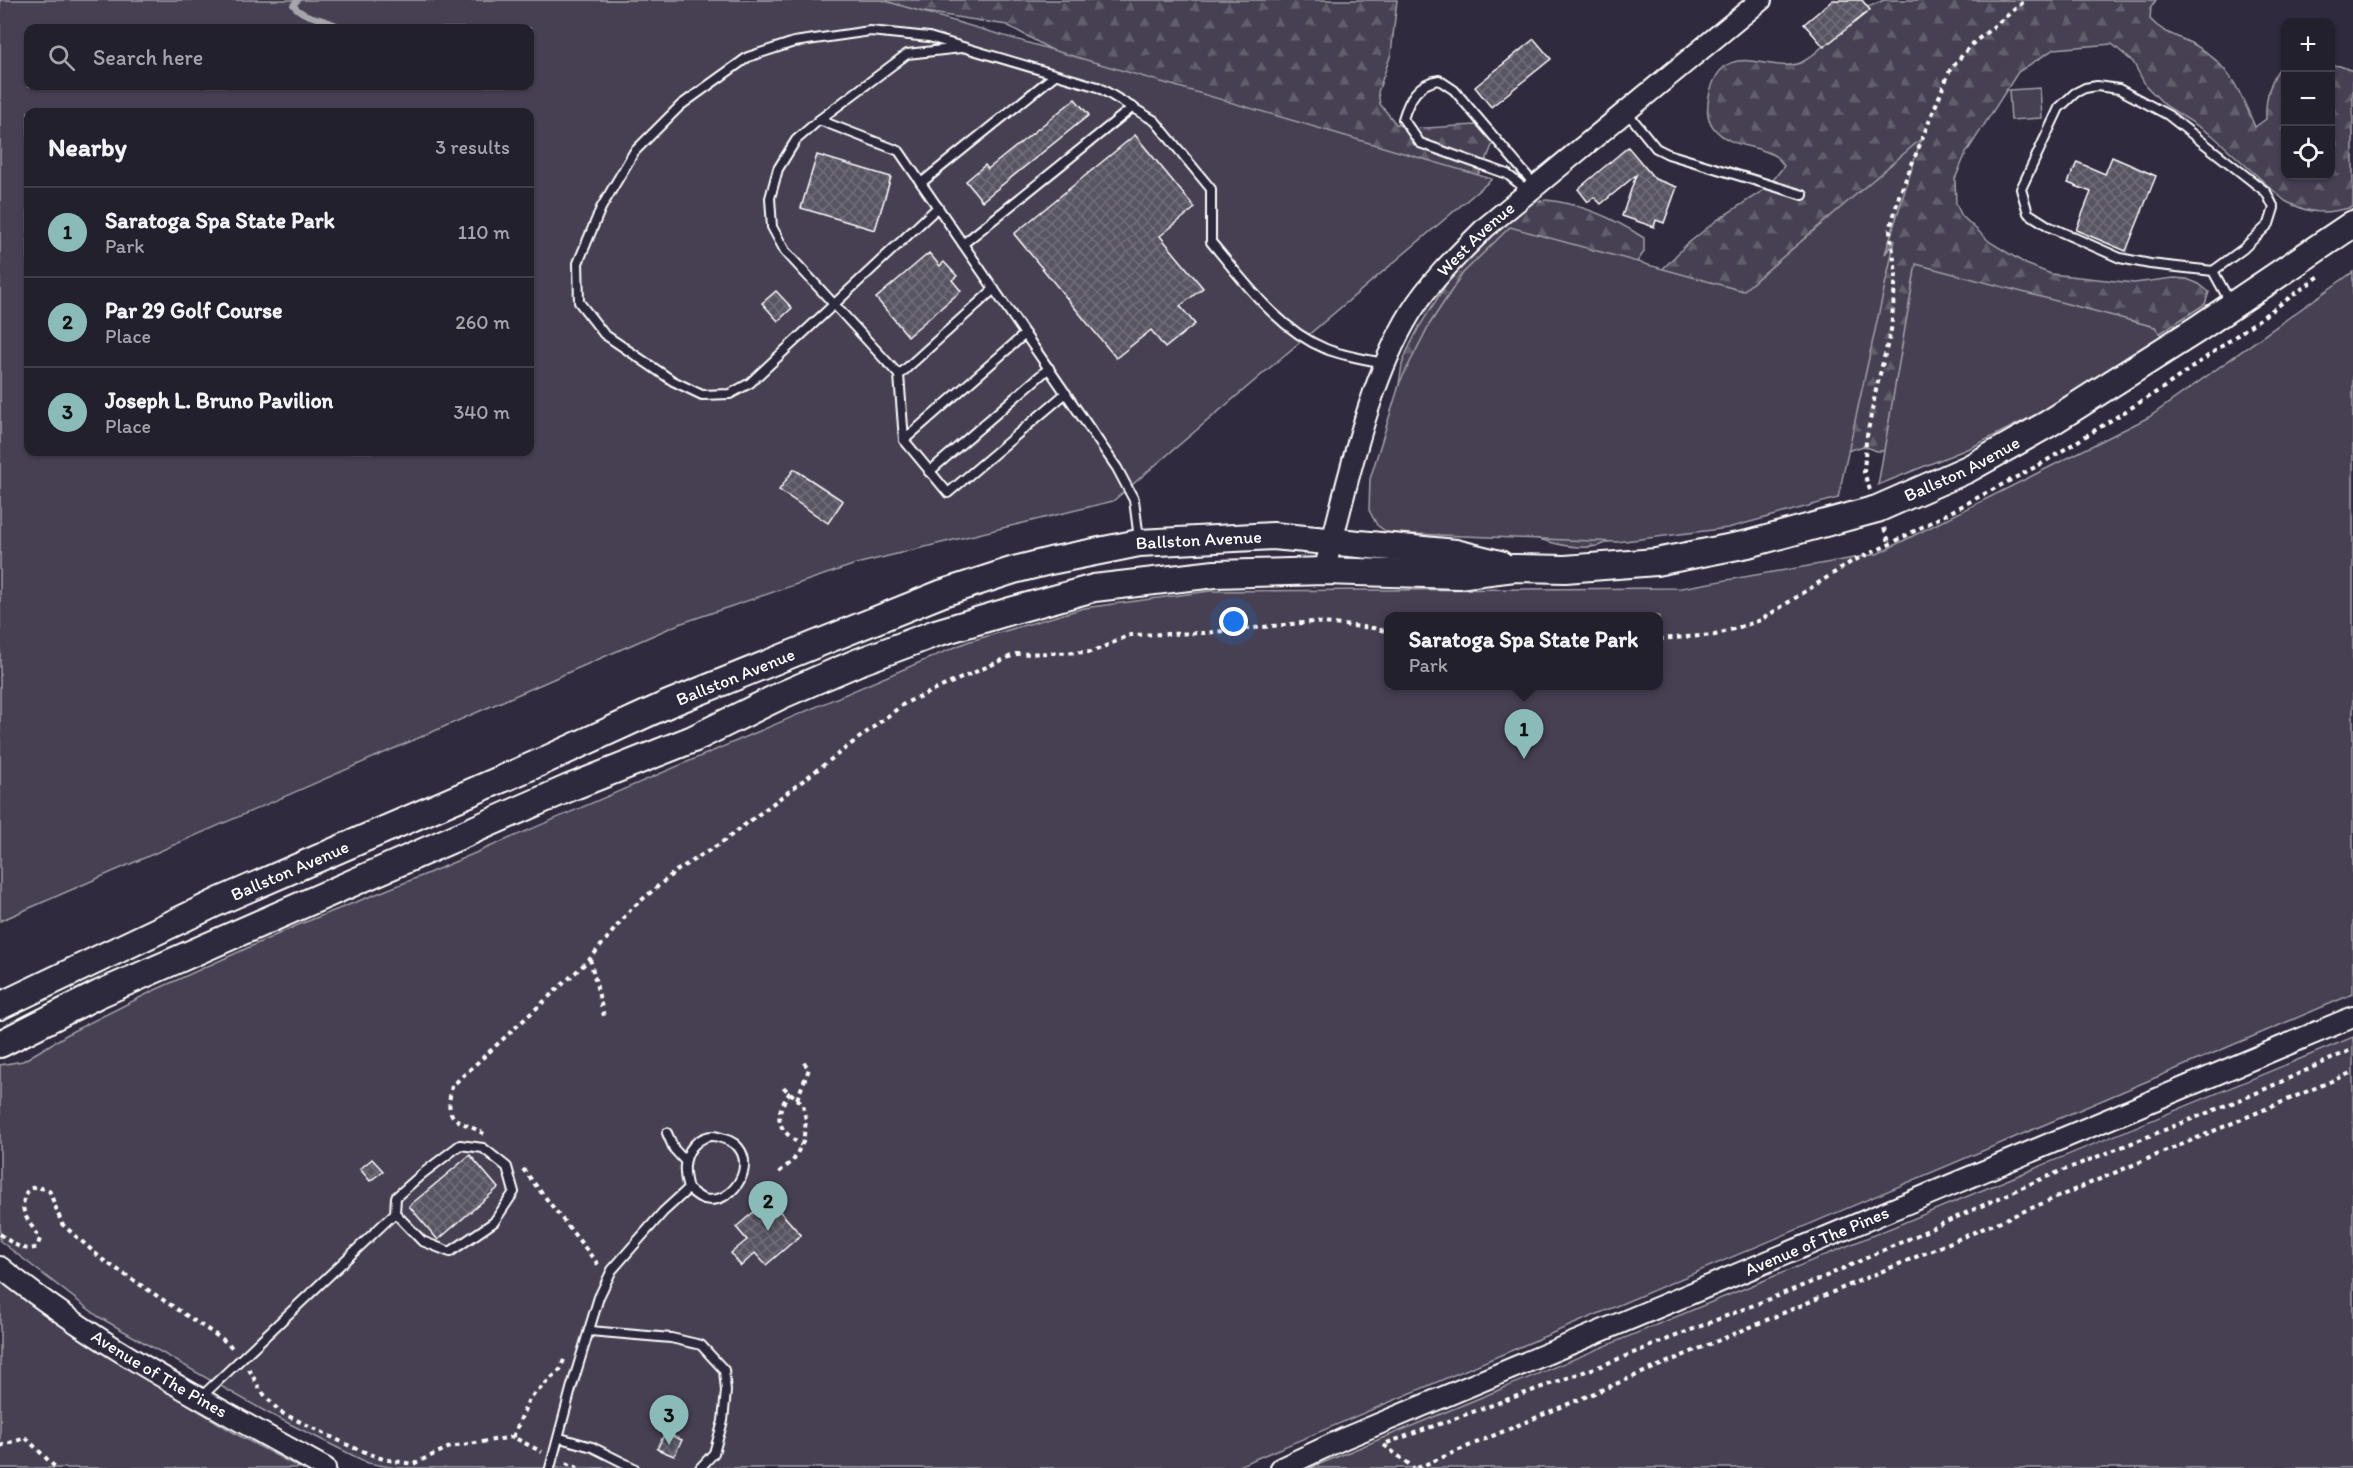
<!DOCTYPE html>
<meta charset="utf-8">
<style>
body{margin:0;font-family:Itim,sans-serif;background:#2b2836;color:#f1f3f6}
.controls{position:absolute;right:18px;top:18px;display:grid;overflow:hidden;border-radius:12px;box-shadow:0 2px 4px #0004}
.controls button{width:54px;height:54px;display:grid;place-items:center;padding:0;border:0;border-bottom:2px solid #403e4a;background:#23202e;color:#f1f3f6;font:30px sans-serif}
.you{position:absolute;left:1234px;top:622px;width:21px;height:21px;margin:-15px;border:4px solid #fff;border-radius:50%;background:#1a73e8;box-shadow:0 0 0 9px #1a73e833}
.badge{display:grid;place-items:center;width:39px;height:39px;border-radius:50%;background:#8bbbb9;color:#111;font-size:20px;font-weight:700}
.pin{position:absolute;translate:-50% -50px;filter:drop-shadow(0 2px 3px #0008)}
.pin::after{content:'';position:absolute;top:32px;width:21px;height:18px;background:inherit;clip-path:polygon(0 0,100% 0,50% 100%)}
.popup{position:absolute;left:1384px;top:612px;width:279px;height:78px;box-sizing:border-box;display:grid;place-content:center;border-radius:12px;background:#23202e;filter:drop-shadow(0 2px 4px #0005);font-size:20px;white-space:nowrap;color:#a3a3aa}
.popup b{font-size:22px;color:#f1f3f6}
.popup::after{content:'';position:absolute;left:50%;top:100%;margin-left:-12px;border:12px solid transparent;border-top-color:#23202e}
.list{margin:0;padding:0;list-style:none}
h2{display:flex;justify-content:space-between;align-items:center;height:78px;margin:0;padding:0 24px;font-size:26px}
h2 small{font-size:20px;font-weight:400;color:#a3a3aa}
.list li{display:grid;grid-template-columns:39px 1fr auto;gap:18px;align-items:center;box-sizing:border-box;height:90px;padding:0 24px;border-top:2px solid #403e4a}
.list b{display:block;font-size:22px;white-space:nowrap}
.list p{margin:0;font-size:20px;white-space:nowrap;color:#a3a3aa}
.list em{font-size:20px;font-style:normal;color:#a3a3aa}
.icon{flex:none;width:33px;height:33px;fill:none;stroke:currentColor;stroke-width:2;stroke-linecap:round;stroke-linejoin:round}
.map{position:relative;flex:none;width:2353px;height:1468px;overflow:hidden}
.search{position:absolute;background:#23202e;box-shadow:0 2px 4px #0004;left:24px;top:24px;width:510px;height:66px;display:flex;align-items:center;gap:15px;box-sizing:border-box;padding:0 21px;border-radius:12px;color:#a3a3aa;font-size:22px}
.panel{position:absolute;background:#23202e;box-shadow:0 2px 4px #0004;left:24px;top:108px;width:510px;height:348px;border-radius:12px}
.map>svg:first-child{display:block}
.forest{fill:url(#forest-firs);stroke:#a2a0a8;stroke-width:1.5}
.green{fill:#464152;stroke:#a2a0a8;stroke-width:1.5;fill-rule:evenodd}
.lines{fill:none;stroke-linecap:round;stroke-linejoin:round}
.stream{stroke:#a7a6ad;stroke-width:6}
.building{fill:url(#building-cross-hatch);stroke:#fff;stroke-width:1.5}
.service-casing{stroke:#fff;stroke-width:12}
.tertiary-casing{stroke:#fff;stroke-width:24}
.trunk-casing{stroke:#fff;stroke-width:30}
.path{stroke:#fff;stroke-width:4;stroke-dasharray:4.5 4.5;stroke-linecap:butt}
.service{stroke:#2f2a3d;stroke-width:8}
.tertiary{stroke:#2f2a3d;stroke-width:20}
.trunk{stroke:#2f2a3d;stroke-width:26}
.labels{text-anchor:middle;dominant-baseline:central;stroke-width:4.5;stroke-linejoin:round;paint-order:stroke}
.street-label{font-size:18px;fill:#fff;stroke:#2f2a3d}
</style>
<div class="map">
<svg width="2353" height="1468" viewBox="0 0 2353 1468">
<defs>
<pattern id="forest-firs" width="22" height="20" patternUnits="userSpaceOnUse" patternTransform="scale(1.5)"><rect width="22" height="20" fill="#464152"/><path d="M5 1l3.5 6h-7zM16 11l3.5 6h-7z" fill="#625e6c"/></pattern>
<pattern id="building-cross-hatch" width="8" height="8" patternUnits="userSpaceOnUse" patternTransform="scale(1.5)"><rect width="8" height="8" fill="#595564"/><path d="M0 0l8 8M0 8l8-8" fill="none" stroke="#726e7b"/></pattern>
</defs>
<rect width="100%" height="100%" fill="#2f2a3d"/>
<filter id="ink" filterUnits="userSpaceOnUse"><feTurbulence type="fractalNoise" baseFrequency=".0167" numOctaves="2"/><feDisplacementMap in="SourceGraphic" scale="12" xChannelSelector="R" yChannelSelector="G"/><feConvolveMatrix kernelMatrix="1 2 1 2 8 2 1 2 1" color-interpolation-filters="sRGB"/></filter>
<g filter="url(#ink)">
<!-- forest -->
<g class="forest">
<path d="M389 0H1397L1391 54 1378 92 1380 104 1396 124 1409 129 1476 125 1488 131 1493 143 1483 168 1473 180 1162 111 1007 25 918 11 530 112V28H376Z"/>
<path d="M1884 0H2156L2151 7 2150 19C2162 33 2178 36 2195 45 2229 64 2241 93 2255 127L2266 119C2265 99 2269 82 2281 66H2285L2286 176H2330L2331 65 2340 66 2353 71V207C2326 214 2311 215 2285 201L2212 135 2165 105 2146 86 2133 62 2112 44 2054 49 2018 72 1966 153 1955 179 1956 204 1962 216 1990 242 2026 264 2051 274 2134 283 2174 278 2187 279 2199 284 2209 292 2205 304 2028 419 1984 426 1905 451H1877L1864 446 1850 450 1839 459 1631 529C1620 536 1609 543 1597 546 1571 551 1538 539 1514 531L1589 345 1686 245 1717 220 1767 188 1784 166C1782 163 1778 158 1775 156 1756 144 1730 149 1713 127 1706 117 1707 107 1709 96 1724 31 1773 79 1804 61 1825 49 1839 26 1859 12 1866 7 1876 4 1884 0Z"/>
<path d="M1547 200C1582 204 1615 219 1644 238V252L1637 262 1397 397 1402 365 1407 351 1419 327 1456 269 1522 203Z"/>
</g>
<!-- green -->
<g class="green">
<path d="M0 0H882L1492 179 1113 501 856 564 679 624 0 921ZM28 28H530V86H28ZM28 112H530V452H28Z"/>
<path d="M2040 88 2042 118 2011 120 2009 90Z"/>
<path d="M1921 139 1885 254 1895 240 1838 498 1728 528 1617 542 1388 533 1377 525 1369 510 1370 479 1400 382 1429 325 1463 273 1510 227 1743 291Z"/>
<path d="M1916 264 2155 327 2164 338 2076 394 1972 447 1878 485Z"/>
<path d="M2353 272V994L1234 1468H395L368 1463 268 1413 99 1317 0 1241V1065L23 1061 73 1031 155 990 298 925 424 875 967 642 1084 608 1210 591 1681 588 1877 554 2149 417ZM1389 616H1659V686H1389Z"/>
<path d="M2353 1037V1468H1310Z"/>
<path d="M0 1279 84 1341 238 1435 300 1468H0Z"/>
</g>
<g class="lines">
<!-- stream -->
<path class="stream" d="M298 0 293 5C305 20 326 17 341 28"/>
</g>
<!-- building -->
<g class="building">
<path d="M1833 0H1862L1870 10 1824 47 1804 24Z"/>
<path d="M1534 39 1551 59 1491 107 1475 87Z"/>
<path d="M1075 99 1089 115 982 201 966 181 985 165 988 169Z"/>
<path d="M1135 135 1195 208 1160 236 1203 288 1180 306 1195 324 1165 348 1151 330 1116 358 1014 234Z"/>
<path d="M1628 147 1655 179 1677 187 1664 223 1656 220 1654 227 1622 216 1636 175 1601 204 1594 197 1588 202 1578 189Z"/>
<path d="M817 155 891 177 875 230 801 208Z"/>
<path d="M2112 157 2156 176 2126 251 2076 230 2091 192 2068 183 2077 162 2105 174Z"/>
<path d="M929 253 940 266 944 262 957 276 952 280 961 291 908 336 876 298Z"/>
<path d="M776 291 792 308 778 321 762 303Z"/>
<path d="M794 469 843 501 828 523 779 490Z"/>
<path d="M470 1155 498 1188 438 1240 409 1206Z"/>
<path d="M372 1159 383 1171 370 1181 360 1169Z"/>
<path d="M769 1199 801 1235 766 1265 755 1253 741 1266 731 1253 747 1240 736 1227Z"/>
<path d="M665 1433 682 1440 674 1456 657 1449Z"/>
</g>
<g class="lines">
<!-- service casing -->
<g class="service-casing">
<g id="service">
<path d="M1626 111 1656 148 1668 154 1803 195"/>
<path d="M819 120 907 54 961 48"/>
<path d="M921 183 1055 75"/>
<path d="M1528 191 1507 174 1420 143 1403 119C1409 99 1418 83 1439 80L1454 90 1535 185"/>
<path d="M938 207 750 383 730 394 702 395 673 381 604 334 579 302 578 263 601 208 634 152 681 105 748 57 794 42 870 31 929 37 1098 87 1155 121 1211 189V242C1244 281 1277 329 1326 349 1344 356 1365 359 1384 363"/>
<path d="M963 244 1133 107"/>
<path d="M2213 271 2243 249 2269 224 2274 208 2266 192 2168 115 2119 89 2097 86 2085 88 2075 93 2059 108 2021 189 2028 213 2050 227 2120 258 2150 264 2213 271 2230 302"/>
<path d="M899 375 994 289"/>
<path d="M1066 393 948 493 904 440 899 375 785 251 772 227 770 198 778 169 796 140 819 120 899 151 1117 468 1134 500 1139 539"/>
<path d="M904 440 1025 334"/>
<path d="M929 472 1049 368"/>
<path d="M667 1133 674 1149 685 1161"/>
<path d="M590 1331 671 1338 701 1345 724 1370 726 1391 723 1421 714 1453 700 1468"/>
<path d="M201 1397 395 1213 396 1197 422 1174 460 1145 483 1148 507 1167 514 1192 494 1222 450 1252 422 1241 395 1213"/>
<path d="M560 1438 592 1447 634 1468"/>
<path d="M550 1468 571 1389 599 1297 612 1270 663 1212 688 1189C693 1192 699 1198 704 1199 731 1206 756 1168 738 1147 733 1141 725 1139 718 1137 709 1134 699 1139 693 1146 682 1159 684 1174 688 1189"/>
</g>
</g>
<!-- tertiary casing -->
<g class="tertiary-casing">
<g id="tertiary">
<path id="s1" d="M1324 571C1347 489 1366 385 1411 312 1431 280 1460 253 1486 227L1761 0"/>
<path id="s2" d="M0 1267C99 1347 214 1406 325 1468"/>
<path id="s3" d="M1281 1468 1345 1438 2353 1017"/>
</g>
</g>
<!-- trunk casing -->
<g class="trunk-casing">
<g id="trunk">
<path id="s4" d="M0 1006 222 900 541 762 668 704 943 593 1014 570 1050 561 1139 543 1273 536 1456 553 1500 564"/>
<path id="s5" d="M0 1044 99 994 569 788 693 739 782 695 856 663 936 633 1014 610 1094 588 1215 574 1324 571 1458 575 1514 568 1565 569 1656 562 1748 544 1877 509 1968 469 2048 424 2196 330 2353 224"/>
</g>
</g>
<!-- path -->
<g class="path">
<path d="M1870 490 1864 473 1866 441 1876 390 1891 330 1896 274 1890 230 1899 196 1950 70 1971 45 2026 0"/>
<path d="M1884 528 1890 544"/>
<path d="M1659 639 1715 635 1761 620 1851 562 1890 544 2041 464 2166 386 2321 275"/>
<path d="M590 959 604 1016"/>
<path d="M790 1092C773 1117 776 1128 801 1145"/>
<path d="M797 1099 809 1069 802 1060"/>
<path d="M484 1134C458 1118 443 1124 452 1086L590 959 631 909 676 871 721 843 905 703 1016 654 1092 652 1130 635 1205 633 1312 622 1373 628 1389 632"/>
<path d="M523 1169 600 1267"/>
<path d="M779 1172 793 1161 803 1142 806 1121 803 1104 782 1086"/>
<path d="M0 1234C11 1242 23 1253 37 1247L40 1239C29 1219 16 1213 28 1189L36 1187 49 1190 62 1224 103 1260 228 1343 233 1349"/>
<path d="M249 1369 260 1390 280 1412 352 1447 383 1459 413 1464 450 1447 513 1437 542 1452"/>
<path d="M513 1437 529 1399 560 1370 565 1357"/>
<path d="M1387 1443 1603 1365 1822 1278 2039 1180 2252 1095 2353 1049"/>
<path d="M1384 1445 1414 1468"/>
<path d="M0 1446 26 1438 56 1468"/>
<path d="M566 1463 578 1468"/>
<path d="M1417 1468 2353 1072"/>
</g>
<!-- service -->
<use href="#service" class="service"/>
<!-- tertiary -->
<use href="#tertiary" class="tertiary"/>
<!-- trunk -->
<use href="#trunk" class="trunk"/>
</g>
</g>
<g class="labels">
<!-- street labels -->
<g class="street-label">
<text stroke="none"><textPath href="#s1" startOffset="372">West Avenue</textPath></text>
<text stroke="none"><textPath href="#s5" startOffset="2072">Ballston Avenue</textPath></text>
<text stroke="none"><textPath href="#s4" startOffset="1292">Ballston Avenue</textPath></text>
<text stroke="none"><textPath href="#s4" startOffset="806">Ballston Avenue</textPath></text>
<text stroke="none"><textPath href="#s4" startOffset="320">Ballston Avenue</textPath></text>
<text stroke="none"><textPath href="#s3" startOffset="582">Avenue of The Pines</textPath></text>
<text stroke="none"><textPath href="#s2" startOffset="192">Avenue of The Pines</textPath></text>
</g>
</g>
</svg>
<div class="controls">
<button>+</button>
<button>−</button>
<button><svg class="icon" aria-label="locate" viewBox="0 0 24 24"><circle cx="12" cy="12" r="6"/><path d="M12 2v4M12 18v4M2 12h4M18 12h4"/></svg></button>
</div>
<div class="you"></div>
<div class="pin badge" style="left:1524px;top:759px">1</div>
<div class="popup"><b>Saratoga Spa State Park</b>Park</div>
<div class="pin badge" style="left:768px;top:1231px">2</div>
<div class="pin badge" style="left:669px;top:1445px">3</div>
<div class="search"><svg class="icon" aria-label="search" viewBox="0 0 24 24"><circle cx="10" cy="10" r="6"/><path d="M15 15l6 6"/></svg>Search here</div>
<section class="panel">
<h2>Nearby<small>3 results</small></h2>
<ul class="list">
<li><span class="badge">1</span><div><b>Saratoga Spa State Park</b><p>Park</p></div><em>110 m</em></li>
<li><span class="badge">2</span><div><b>Par 29 Golf Course</b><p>Place</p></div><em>260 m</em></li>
<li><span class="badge">3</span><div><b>Joseph L. Bruno Pavilion</b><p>Place</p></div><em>340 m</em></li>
</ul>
</section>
</div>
